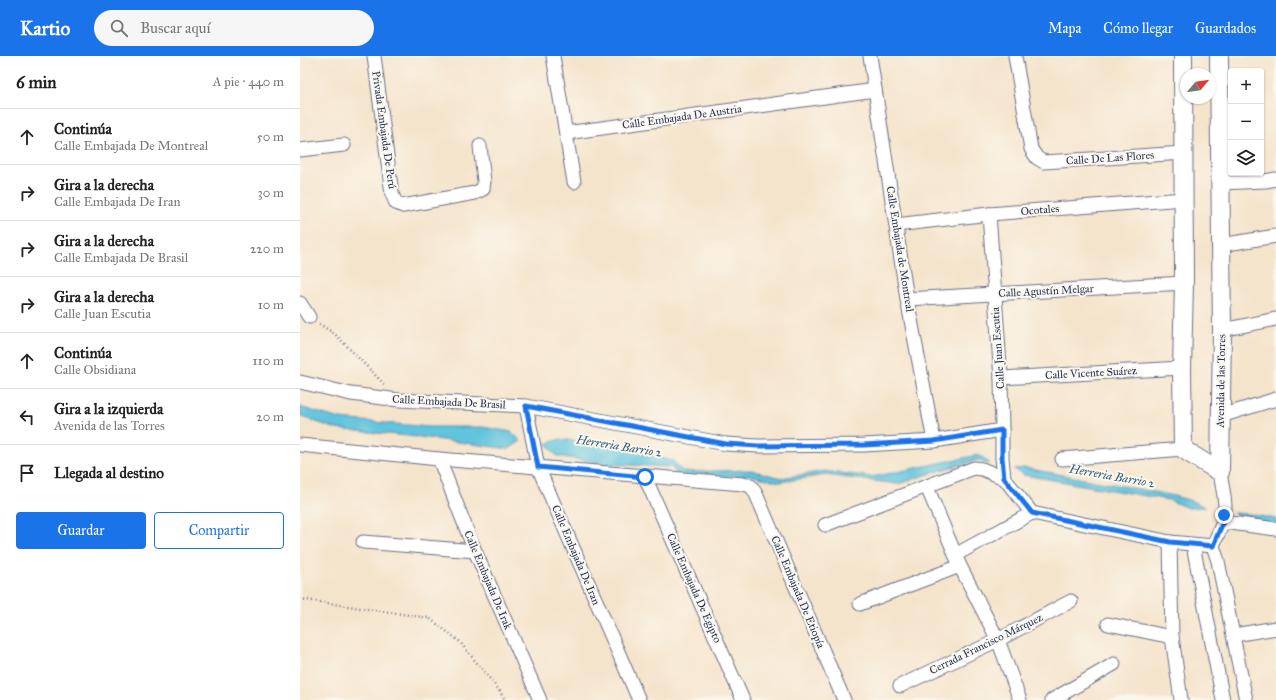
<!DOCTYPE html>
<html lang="es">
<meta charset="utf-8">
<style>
body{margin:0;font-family:"IM FELL Great Primer",serif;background:#f6f6f6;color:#222}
.controls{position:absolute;right:12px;top:12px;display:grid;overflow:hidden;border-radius:4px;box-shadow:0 1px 3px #0004}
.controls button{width:36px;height:36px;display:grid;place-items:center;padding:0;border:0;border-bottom:1px solid #e0e0e0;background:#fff;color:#222;font:20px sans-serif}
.compass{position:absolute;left:880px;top:12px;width:36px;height:36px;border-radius:50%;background:#fff;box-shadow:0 1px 3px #0004;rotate:61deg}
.stop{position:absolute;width:12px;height:12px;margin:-9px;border:3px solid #1a73e8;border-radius:50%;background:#fff}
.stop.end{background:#1a73e8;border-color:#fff;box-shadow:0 1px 4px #0008}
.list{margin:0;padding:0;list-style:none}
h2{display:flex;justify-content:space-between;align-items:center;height:52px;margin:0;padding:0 16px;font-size:17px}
h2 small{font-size:13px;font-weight:400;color:#767676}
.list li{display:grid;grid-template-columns:26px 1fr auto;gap:12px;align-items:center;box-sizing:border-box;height:56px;padding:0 16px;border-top:1px solid #e0e0e0}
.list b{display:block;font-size:15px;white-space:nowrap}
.list p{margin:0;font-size:13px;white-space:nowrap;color:#767676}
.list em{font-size:13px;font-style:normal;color:#767676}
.actions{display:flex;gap:8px;padding:12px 16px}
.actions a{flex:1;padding:9px 0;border:1px solid #1a73e8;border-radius:4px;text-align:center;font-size:14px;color:#1a73e8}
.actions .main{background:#1a73e8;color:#fff}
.icon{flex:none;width:22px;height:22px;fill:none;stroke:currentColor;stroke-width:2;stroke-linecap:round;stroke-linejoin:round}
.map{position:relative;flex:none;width:976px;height:644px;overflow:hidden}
header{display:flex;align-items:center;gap:24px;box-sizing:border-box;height:56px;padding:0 20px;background:#1a73e8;color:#fff}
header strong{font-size:19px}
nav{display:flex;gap:22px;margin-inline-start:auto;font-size:14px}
.search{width:280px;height:36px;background:#f6f6f6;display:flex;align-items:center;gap:10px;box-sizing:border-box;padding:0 14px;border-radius:22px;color:#767676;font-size:15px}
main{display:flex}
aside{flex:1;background:#fff}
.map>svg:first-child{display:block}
.water{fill:#60c4de;stroke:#3e7a9e}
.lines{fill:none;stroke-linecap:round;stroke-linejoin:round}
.street-casing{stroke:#676e84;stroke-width:15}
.secondary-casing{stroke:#676e84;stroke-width:20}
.path{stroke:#676e84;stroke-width:2.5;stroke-dasharray:1 3;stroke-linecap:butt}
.street{stroke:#fff;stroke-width:13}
.secondary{stroke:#fff;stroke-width:18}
.route{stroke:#1a73e8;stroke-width:5}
.labels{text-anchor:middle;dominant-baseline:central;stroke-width:4;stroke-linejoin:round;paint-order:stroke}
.street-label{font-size:11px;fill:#1b2f5e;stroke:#fbf7ec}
.water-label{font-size:12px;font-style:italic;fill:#305c84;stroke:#fbf7ec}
</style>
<header>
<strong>Kartio</strong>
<div class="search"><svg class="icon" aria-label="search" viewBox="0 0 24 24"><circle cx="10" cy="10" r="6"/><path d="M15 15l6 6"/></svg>Buscar aquí</div>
<nav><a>Mapa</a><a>Cómo llegar</a><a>Guardados</a></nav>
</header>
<main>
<aside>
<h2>6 min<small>A pie · 440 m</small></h2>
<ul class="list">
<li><svg class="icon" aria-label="ahead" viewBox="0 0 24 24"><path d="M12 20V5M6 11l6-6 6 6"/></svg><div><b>Continúa</b><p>Calle Embajada De Montreal</p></div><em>50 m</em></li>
<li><svg class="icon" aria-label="right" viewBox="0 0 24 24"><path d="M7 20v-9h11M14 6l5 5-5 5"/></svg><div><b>Gira a la derecha</b><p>Calle Embajada De Iran</p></div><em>30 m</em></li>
<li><svg class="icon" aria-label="right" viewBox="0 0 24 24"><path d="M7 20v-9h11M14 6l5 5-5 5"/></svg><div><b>Gira a la derecha</b><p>Calle Embajada De Brasil</p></div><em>220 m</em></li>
<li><svg class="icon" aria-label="right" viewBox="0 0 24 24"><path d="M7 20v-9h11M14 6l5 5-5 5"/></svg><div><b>Gira a la derecha</b><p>Calle Juan Escutia</p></div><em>10 m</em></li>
<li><svg class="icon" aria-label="ahead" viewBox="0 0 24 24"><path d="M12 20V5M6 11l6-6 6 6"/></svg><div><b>Continúa</b><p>Calle Obsidiana</p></div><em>110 m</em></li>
<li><svg class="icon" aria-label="left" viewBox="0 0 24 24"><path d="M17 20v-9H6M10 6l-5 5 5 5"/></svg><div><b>Gira a la izquierda</b><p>Avenida de las Torres</p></div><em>20 m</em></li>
<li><svg class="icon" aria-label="arrive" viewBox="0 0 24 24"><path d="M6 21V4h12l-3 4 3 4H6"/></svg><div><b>Llegada al destino</b></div></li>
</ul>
<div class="actions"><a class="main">Guardar</a><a>Compartir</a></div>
</aside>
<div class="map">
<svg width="976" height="644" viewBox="0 0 976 644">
<rect width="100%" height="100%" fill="#fbf7ec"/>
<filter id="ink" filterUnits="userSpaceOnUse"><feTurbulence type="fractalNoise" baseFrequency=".025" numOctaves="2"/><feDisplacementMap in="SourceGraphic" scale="8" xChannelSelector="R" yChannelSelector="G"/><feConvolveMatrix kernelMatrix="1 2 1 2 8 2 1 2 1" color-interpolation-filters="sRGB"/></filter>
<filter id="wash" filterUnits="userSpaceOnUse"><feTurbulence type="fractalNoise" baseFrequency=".012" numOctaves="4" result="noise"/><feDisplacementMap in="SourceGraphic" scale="16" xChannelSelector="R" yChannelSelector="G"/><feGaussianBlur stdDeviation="0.9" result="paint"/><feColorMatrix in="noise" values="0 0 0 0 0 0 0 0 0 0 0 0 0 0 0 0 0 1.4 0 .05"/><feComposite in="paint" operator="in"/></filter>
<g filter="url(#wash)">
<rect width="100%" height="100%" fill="#f5e4cc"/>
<!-- water -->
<g class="water">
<path d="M0 351 40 363 129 371H182L212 376 221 385 209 393 128 382 36 373 0 360Z"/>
<path d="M260 383 302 388 373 405 383 416 451 414 481 422 525 415 572 421 678 399 684 402 689 408 683 407 678 404 638 415 598 428 525 419 480 426 449 419 380 422 371 411 304 408 257 400 246 388Z"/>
<path d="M725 412 870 439 889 444 906 451 888 452 869 444 724 419 714 413Z"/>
<path d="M933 457 949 458 976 463V469L948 464Z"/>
</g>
</g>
<g filter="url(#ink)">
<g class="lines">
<!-- street casing -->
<g class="street-casing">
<g id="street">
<path d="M74 0 92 138 96 147 103 150 175 137 183 133 184 125 180 90"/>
<path d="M253 0 274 126"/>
<path d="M570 0 607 243 634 385"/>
<path d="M715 0 731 93 737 102 744 106 884 97"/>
<path d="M266 77 575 34"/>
<path d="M0 94 44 89"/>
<path d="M921 127 965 125 976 123"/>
<path d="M689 158 701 322 702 374V402L704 422 732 457 870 486 913 490"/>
<path d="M596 169 689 158 884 143"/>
<path d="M921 189 976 180"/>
<path d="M607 243 884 227"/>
<path d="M0 247 9 261"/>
<path d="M922 274 976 263"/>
<path d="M701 322 882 312"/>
<path d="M0 326 51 338 99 344 226 350 426 388 458 390 564 389 634 385 702 374"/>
<path d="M226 350 238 411 339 644"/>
<path d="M921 360 976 343"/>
<path d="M0 389 139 403 443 428 451 430 456 438 544 644"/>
<path d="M139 403 175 495 240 644"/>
<path d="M762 403 883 393"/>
<path d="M920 416C922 432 928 450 923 466 920 474 916 482 913 490L918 505 946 644"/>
<path d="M345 421 443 644"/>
<path d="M627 431 660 510 698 584 720 644"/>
<path d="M923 466 976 473"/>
<path d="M525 469 674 412 682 413 704 422"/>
<path d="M63 486 175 495"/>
<path d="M870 486 872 581 881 644"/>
<path d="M893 489 923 644"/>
<path d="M655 499 732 457"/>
<path d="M560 548 660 510"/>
<path d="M808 568 872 581"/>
<path d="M934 579 976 572"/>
<path d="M600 630 698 584 771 545"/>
<path d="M752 644 814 608"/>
</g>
</g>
<!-- secondary casing -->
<g class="secondary-casing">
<path id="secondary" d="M883 0 884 227 882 312 883 393 889 397 920 416 922 274 919 0"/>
</g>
<!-- path -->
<g class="path">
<path d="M19 268 35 278 84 328"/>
<path d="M0 543 129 562 159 585 199 634 205 644"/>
</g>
<!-- street -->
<use href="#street" class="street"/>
<!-- secondary -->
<use href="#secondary" class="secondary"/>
</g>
</g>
<g class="lines" filter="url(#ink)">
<!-- route -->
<path class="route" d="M345 421 238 411 226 350 426 388 458 390 564 389 634 385 702 374V402L704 422 732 457 870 486 913 490 923 466 924 459"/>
</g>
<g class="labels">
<!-- street labels -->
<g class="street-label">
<text transform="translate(382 61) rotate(-8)">Calle Embajada De Austria</text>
<text transform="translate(84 74) rotate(82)">Privada Embajada De Perú</text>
<text transform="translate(810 102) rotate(-4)">Calle De Las Flores</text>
<text transform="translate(740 154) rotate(-5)">Ocotales</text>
<text transform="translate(600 193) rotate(81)">Calle Embajada de Montreal</text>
<text transform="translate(746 235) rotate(-3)">Calle Agustín Melgar</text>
<text transform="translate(698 292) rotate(-94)">Calle Juan Escutia</text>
<text transform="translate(791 317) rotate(-3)">Calle Vicente Suárez</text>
<text transform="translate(921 325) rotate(-89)">Avenida de las Torres</text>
<text transform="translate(149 346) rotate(3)">Calle Embajada De Brasil</text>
<text transform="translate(276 499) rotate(67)">Calle Embajada De Iran</text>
<text transform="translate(188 524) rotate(67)">Calle Embajada De Irak</text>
<text transform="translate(394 532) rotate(66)">Calle Embajada De Egipto</text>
<text transform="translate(498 536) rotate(67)">Calle Embajada De Etiopía</text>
<text transform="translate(686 588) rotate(-26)">Cerrada Francisco Márquez</text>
</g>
<!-- water labels -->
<g class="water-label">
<text transform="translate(319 390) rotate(9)">Herreria Barrio 2</text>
<text transform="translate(812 420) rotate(10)">Herreria Barrio 2</text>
</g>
</g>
</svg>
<div class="controls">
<button>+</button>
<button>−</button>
<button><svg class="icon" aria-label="layers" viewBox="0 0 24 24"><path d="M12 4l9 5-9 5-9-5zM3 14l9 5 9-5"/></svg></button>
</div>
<svg class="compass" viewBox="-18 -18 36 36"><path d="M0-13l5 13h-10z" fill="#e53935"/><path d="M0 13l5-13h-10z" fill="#767676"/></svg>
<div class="stop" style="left:345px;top:421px"></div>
<div class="stop end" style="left:924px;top:459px"></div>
</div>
</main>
